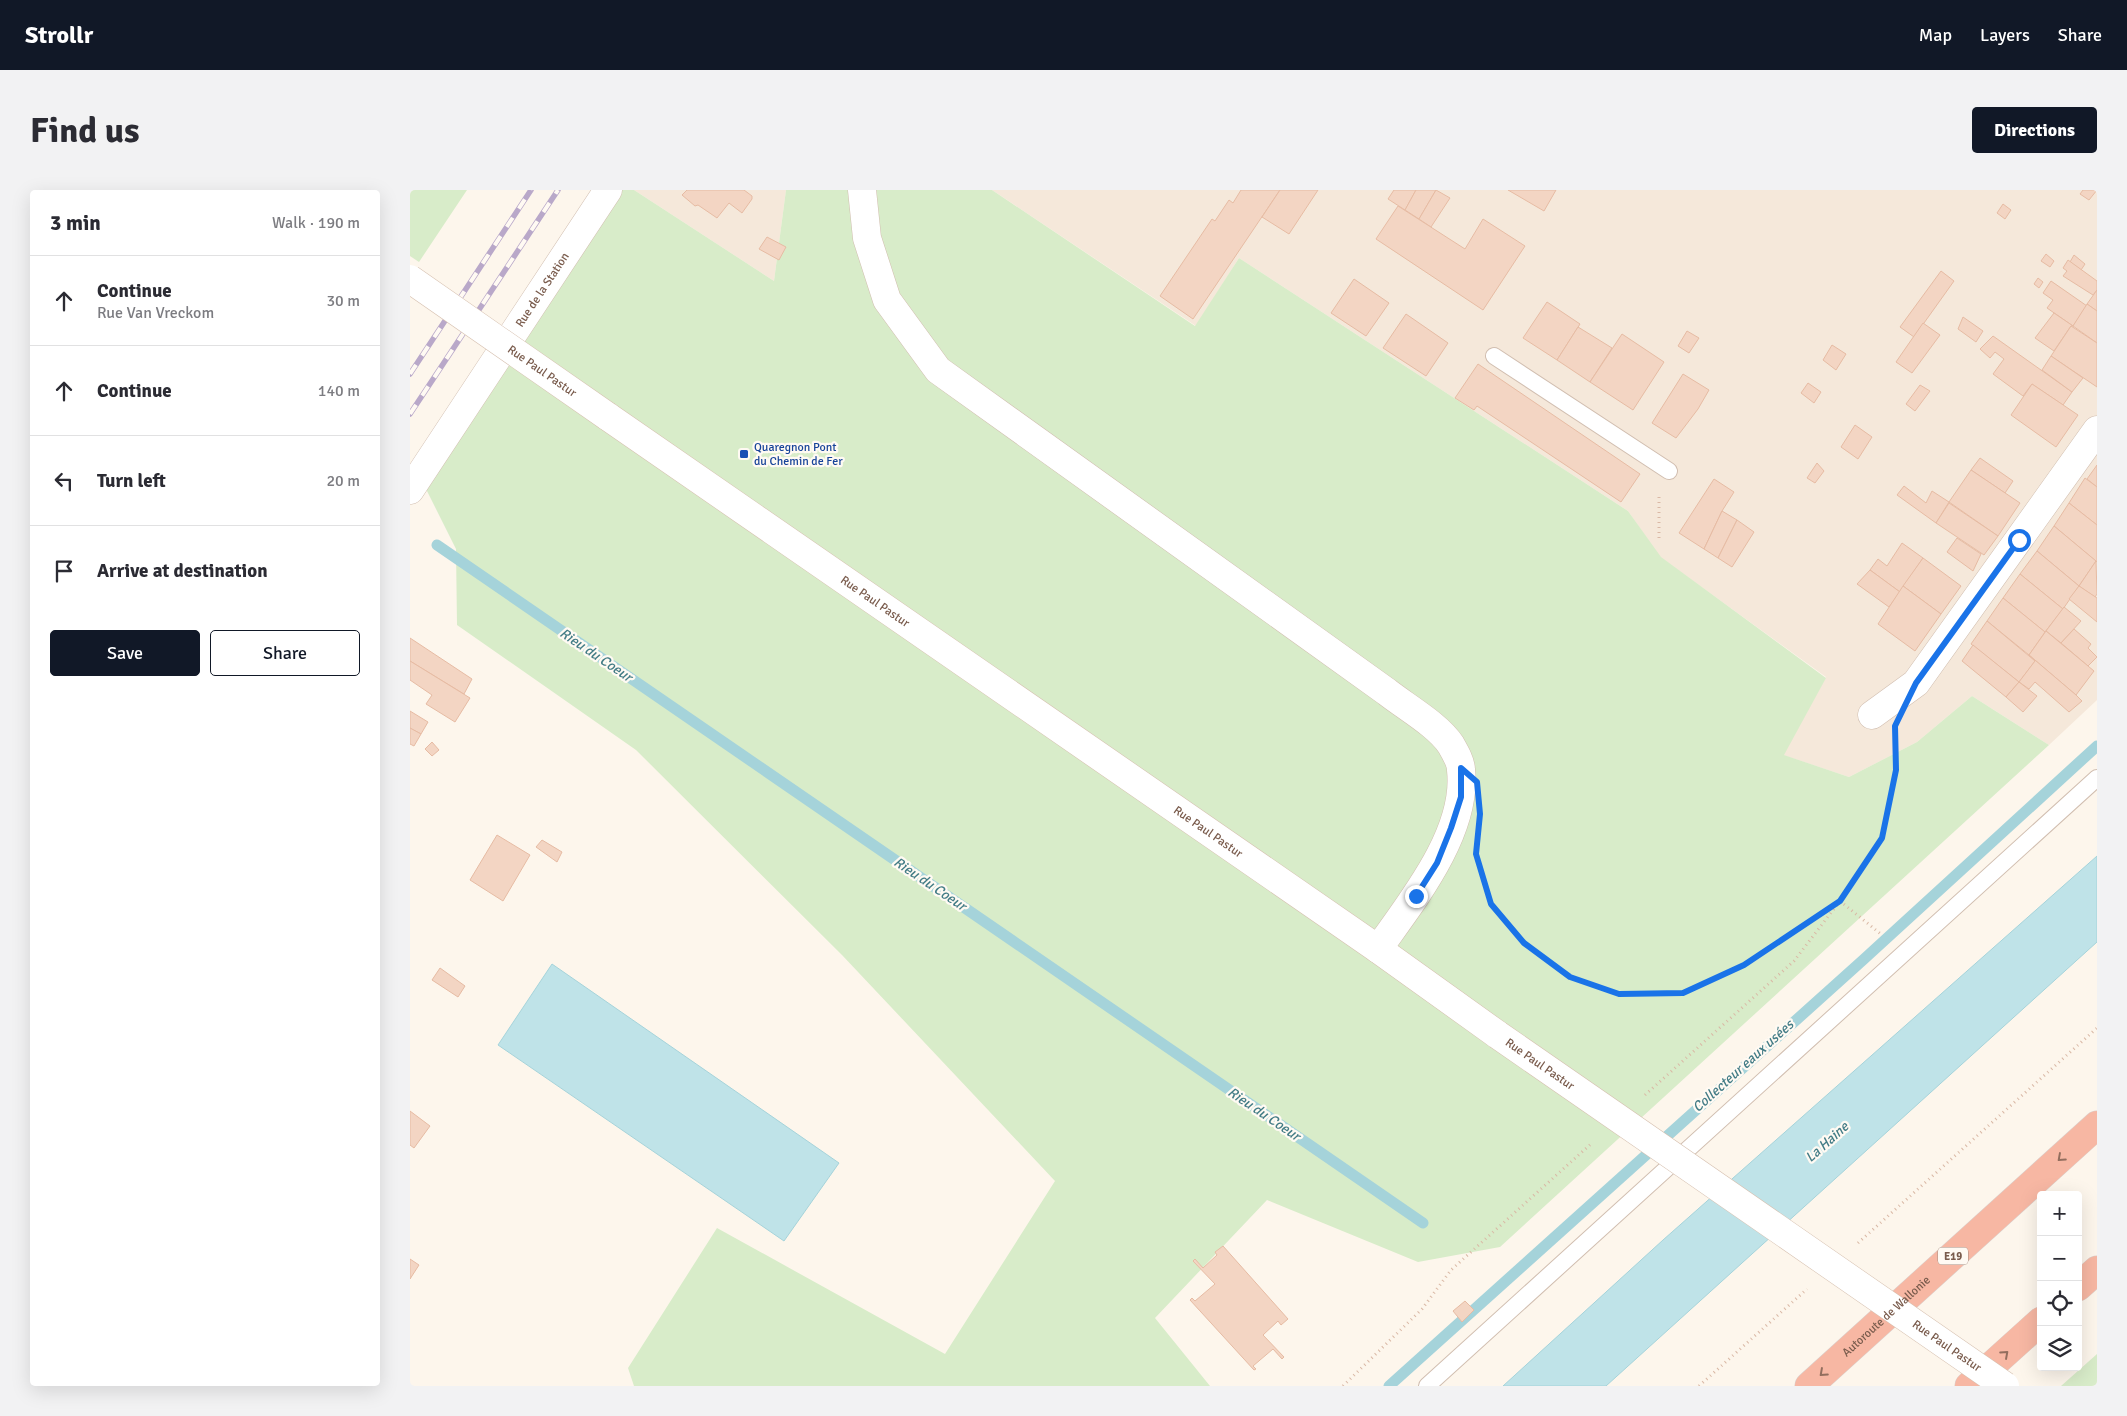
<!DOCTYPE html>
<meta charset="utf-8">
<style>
body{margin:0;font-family:Signika,sans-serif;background:#f2f2f3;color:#2b2b33}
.controls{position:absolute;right:15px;bottom:15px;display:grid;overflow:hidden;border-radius:5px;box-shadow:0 5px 20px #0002}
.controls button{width:45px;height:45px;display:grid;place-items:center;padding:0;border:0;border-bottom:1px solid #e1e1e2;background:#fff;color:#2b2b33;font:25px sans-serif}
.stop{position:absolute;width:15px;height:15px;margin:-11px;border:4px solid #1a73e8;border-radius:50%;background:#fff}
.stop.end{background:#1a73e8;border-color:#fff;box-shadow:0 1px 5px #0008}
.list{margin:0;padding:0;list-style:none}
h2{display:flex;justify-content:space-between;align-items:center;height:65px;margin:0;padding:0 20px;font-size:21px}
h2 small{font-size:16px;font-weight:400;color:#7c7c81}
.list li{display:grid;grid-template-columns:32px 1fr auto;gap:15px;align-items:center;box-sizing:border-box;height:90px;padding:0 20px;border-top:1px solid #e1e1e2}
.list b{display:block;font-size:19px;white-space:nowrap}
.list p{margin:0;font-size:16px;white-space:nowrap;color:#7c7c81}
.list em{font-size:16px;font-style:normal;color:#7c7c81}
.actions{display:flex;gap:10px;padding:15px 20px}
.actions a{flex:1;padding:11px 0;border:1px solid #111827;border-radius:5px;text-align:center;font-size:18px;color:#111827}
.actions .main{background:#111827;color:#fff}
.icon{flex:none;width:28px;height:28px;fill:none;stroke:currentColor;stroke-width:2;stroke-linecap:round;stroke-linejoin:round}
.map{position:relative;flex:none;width:1687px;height:1196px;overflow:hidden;border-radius:5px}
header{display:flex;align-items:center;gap:30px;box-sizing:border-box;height:70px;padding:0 25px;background:#111827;color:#fff}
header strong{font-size:24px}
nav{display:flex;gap:28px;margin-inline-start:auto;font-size:18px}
.intro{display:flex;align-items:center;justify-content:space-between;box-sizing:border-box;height:120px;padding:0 30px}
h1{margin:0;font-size:35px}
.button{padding:12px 22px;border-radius:5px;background:#111827;color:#fff;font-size:18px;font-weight:700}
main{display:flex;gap:30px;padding:0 30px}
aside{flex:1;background:#fff;border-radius:5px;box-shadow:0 5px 20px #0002}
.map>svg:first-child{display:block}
.residential{fill:#f5e8da}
.green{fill:#d8ecc9}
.water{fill:#bfe3e8;stroke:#a5d3da}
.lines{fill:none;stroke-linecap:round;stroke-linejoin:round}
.stream{stroke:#a5d3da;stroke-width:11}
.building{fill:#f3d5c3;stroke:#e6bba3}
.service-casing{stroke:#d1beb0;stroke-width:18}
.minor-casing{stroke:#d1beb0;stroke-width:29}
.secondary-casing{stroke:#d6c0b0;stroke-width:29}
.motorway-casing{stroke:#dad1cd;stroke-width:29}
.path{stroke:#d9b8a5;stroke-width:3;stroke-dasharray:1 4;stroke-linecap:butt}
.service{stroke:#fff;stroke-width:16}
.minor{stroke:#fff;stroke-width:28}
.secondary{stroke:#fff;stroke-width:28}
.motorway{stroke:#f7b7a3;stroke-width:28}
.rail-casing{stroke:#b9a8c9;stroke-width:5.5}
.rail{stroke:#fffaf3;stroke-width:4;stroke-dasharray:11;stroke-linecap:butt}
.secondary-bridge-casing{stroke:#d6c0b0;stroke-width:29;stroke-linecap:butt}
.secondary-bridge{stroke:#fff;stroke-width:28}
.oneway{stroke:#936e5e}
.route{stroke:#1a73e8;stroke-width:6}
.transit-dot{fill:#1a4fb4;stroke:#fffaf3;stroke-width:2}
.labels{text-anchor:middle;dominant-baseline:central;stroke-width:4.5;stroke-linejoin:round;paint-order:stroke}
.shield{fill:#fffaf3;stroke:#a28b7f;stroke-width:1}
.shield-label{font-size:11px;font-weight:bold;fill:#7a5c4d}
.street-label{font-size:12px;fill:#7a5c4d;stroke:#fffaf3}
.transit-label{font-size:12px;fill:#164399;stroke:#fffaf3;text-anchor:start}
.water-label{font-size:14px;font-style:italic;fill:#437c86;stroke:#fffaf3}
</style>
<header>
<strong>Strollr</strong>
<nav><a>Map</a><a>Layers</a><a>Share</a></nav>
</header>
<div class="intro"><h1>Find us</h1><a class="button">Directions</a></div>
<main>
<aside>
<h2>3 min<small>Walk · 190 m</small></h2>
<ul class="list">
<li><svg class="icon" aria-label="ahead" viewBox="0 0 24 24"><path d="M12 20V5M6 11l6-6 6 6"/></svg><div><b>Continue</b><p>Rue Van Vreckom</p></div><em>30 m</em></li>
<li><svg class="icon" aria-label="ahead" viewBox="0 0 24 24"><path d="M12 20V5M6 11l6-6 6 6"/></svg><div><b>Continue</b></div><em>140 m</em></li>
<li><svg class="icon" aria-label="left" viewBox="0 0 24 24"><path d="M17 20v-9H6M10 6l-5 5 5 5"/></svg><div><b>Turn left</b></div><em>20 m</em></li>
<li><svg class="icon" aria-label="arrive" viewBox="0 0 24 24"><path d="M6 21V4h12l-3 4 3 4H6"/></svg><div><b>Arrive at destination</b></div></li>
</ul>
<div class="actions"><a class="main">Save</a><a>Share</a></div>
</aside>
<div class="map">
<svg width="1687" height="1196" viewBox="0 0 1687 1196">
<rect width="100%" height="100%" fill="#fdf6ec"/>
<!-- residential -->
<g class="residential">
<path d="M224 0H376L364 91Z"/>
<path d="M582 0H1687V510L1639 555 1562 506 1507 552 1439 587 1373 565 1416 487 1250 367 1218 321 829 68 786 136Z"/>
</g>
<!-- green -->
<g class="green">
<path d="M0 0H57L9 72 0 66Z"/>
<path d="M209 0H224L364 91 376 0H582L785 136 829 68 1218 321 1251 367 1416 488 1374 565 1439 587 1507 552 1562 506 1639 555 1090 1057 1008 1072 857 1010 745 1128 800 1196H224L218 1178 307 1038 535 1164 645 991 432 765 226 560 47 435 46 359 14 295Z"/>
<path d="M1687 1164V1196H1651Z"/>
</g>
<!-- water -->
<g class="water">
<path d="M1687 666V752L1196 1196H1093L1253 1050Z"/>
<path d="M142 774 429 973 374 1051 88 855Z"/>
</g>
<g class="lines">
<!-- stream -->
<g class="stream">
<path d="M27 355 1013 1033"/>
<path d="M979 1196 1453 770 1687 556"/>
</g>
</g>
<!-- building -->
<g class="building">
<path d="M277 0H334L342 6V9L332 23 319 13 307 28 288 15 285 16 272 5Z"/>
<path d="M831 0H870L783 129 750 106 802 29 805 31 819 10 823 13Z"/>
<path d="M870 0H908L879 44 852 27Z"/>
<path d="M984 0H1006L995 20 978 9Z"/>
<path d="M1006 0H1026L1009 29 995 20Z"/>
<path d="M1026 0 1040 8 1021 37 1009 29Z"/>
<path d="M1098 0H1146L1134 21Z"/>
<path d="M1673 0H1687L1679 10 1670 4Z"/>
<path d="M1593 14 1601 20 1595 29 1587 23Z"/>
<path d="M988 16 1055 59 1073 29 1115 56 1073 120 966 49Z"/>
<path d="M357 47 376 57 369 70 349 59Z"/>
<path d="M1636 64 1644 71 1640 77 1631 71Z"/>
<path d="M1664 65 1675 74 1671 80 1660 72Z"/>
<path d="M1658 70 1687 91V100L1683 105 1653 86 1657 81 1653 78Z"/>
<path d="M1531 81 1544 91 1504 147 1490 137Z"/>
<path d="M1628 88 1633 92 1629 98 1624 94Z"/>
<path d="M944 89 979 113 956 146 921 123Z"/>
<path d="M1641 91 1677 116 1663 136 1637 118 1643 110 1633 103Z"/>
<path d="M1687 100V121L1677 114Z"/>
<path d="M1137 112 1170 134 1147 170 1113 148Z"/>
<path d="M1677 114 1687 121V153L1663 136Z"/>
<path d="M1644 123 1663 136H1661L1644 161 1625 148Z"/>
<path d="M996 124 1038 153 1016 186 973 158Z"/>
<path d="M1553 127 1573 141 1566 152 1548 139Z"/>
<path d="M1513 133 1530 145 1502 183 1486 172Z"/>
<path d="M1661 136 1687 153V197L1641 166Z"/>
<path d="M1168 137 1202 158 1180 192 1147 170Z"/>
<path d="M1277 141 1289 148 1279 163 1268 156Z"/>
<path d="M1212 144 1254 172 1223 220 1180 192Z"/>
<path d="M1583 146 1662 202 1653 215 1622 194 1613 206 1583 184 1594 169 1585 162 1580 168 1570 159Z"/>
<path d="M1422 155 1436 164 1426 180 1413 170Z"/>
<path d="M1641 166 1673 188 1662 202 1632 180Z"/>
<path d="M1068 174 1230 284 1211 312 1067 216 1064 220 1045 208Z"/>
<path d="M1273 184 1299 200 1288 219 1266 248 1242 233Z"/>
<path d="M1398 193 1411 202 1404 213 1391 203Z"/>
<path d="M1622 194 1668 225 1646 257 1601 225Z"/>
<path d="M1510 195 1520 201 1505 221 1496 214Z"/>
<path d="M1445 235 1462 247 1448 269 1431 257Z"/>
<path d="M1570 268 1603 291 1595 303 1561 280Z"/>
<path d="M1407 273 1414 281 1405 293 1397 288Z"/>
<path d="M1687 275V297L1677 289Z"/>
<path d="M1561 280 1610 313 1588 346 1539 312Z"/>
<path d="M1675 288 1687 297V335L1659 313Z"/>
<path d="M1304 289 1324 302 1312 321 1294 359 1269 343Z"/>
<path d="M1494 296 1516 313 1522 301 1539 312 1526 333 1487 305Z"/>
<path d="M1539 313 1588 346 1574 365 1526 333Z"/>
<path d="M1659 313 1687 335V372L1644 336Z"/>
<path d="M1312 321 1327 330 1308 368 1294 359Z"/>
<path d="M1327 330 1344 342 1322 377 1308 368Z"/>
<path d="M1644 336 1686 371 1669 396 1627 361Z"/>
<path d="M1547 348 1571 364 1563 381 1537 362Z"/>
<path d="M1492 353 1513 368 1490 402 1460 380 1468 369 1477 376Z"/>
<path d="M1627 361 1669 396 1653 419 1610 384Z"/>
<path d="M1513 368 1551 396 1531 424 1493 396Z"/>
<path d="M1686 371 1687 404 1685 407 1669 396Z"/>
<path d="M1460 380 1490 402 1479 417 1447 394Z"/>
<path d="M1610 384 1653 419 1635 442 1593 408Z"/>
<path d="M1493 396 1531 424 1505 461 1468 434Z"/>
<path d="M1669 396 1687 408V432L1659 409Z"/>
<path d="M1593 408 1635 442 1619 465 1577 431Z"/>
<path d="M1654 417 1671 431 1651 453 1636 441Z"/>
<path d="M1577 431 1625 471 1609 492 1561 454Z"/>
<path d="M1664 439 1681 454 1678 458 1687 467 1678 476 1651 453Z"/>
<path d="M1636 441 1684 481 1666 505 1619 465Z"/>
<path d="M0 448 62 489 54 504 0 471Z"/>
<path d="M1563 455 1609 492 1596 507 1552 471Z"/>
<path d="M1619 465 1666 505 1672 511 1659 522 1625 492 1619 499 1609 492 1625 471Z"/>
<path d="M0 471 60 508 45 532 16 514 22 505 0 490Z"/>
<path d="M1609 492 1627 506 1613 522 1596 507Z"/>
<path d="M0 521 18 532 11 544 0 538Z"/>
<path d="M0 538 11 544 4 556 0 554Z"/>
<path d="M22 552 29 560 22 566 15 559Z"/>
<path d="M87 645 120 665 93 711 60 690Z"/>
<path d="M132 650 152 662 147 672 126 657Z"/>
<path d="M30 778 55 796 48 807 22 790Z"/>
<path d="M0 921 20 936 4 958 0 955Z"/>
<path d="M813 1056 878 1129 871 1135 868 1131 853 1145 874 1167 872 1169 863 1159 843 1176 846 1179 844 1180 780 1110 782 1108 785 1111 805 1094 783 1071 785 1069 793 1078 807 1065 805 1062Z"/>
<path d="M0 1069 9 1075 0 1089Z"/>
<path d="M1055 1111 1064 1120 1052 1132 1043 1121Z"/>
</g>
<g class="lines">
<!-- service casing -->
<g class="service-casing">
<g id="service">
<path d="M1084 166 1259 281"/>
<path d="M1017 1196 1687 588"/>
</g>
</g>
<!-- minor casing -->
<g class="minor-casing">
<g id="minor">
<path d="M452 0 457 48 477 110 528 180 977 502C996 517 1028 535 1041 555 1045 562 1051 572 1051 580 1058 642 1002 711 968 759"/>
<path id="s1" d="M0 300 198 0"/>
<path d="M1462 525 1506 493 1687 240"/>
</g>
</g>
<!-- secondary casing -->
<g class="secondary-casing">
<g id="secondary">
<path id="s2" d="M197 226 968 759 1088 845"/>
</g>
</g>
<!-- motorway casing -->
<g class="motorway-casing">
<g id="motorway">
<path d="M1668 1097 1687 1080"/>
<path id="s3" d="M1399 1196 1687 935"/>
<path d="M1559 1196 1631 1131"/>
</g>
</g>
<!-- path -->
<g class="path">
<path d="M1249 307V352"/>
<path d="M1068 668 1081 714 1114 753 1160 787 1209 804 1273 803 1334 775 1427 713"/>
<path d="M1430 711 1472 745"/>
<path d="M1235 905 1384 771 1430 711 1472 648 1487 580 1485 550"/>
<path d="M1448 1053 1687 838"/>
<path d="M933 1196 1012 1119 1041 1080 1182 953"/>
<path d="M1289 1196 1397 1099"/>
</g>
<!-- service -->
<use href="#service" class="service"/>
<!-- minor -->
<use href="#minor" class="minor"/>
<!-- secondary -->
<use href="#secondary" class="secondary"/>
<!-- motorway -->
<use href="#motorway" class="motorway"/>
<!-- rail casing -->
<g class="rail-casing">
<g id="rail">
<path d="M0 184 121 0"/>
<path d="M0 224 148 0"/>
</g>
</g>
<!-- rail -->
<use href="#rail" class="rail"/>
<!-- secondary-bridge casing -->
<g class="secondary-bridge-casing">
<g id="secondary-bridge">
<path id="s4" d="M0 89 197 226"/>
<path id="s5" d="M1088 845 1595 1196"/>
</g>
</g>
<!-- secondary-bridge -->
<use href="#secondary-bridge" class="secondary-bridge"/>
</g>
<!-- one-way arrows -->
<defs><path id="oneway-chevron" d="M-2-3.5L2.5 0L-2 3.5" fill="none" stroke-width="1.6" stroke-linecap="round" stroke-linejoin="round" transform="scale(1.25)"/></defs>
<g class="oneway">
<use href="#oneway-chevron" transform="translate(1651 968) rotate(138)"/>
<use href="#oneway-chevron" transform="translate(1595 1164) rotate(-42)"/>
<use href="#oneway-chevron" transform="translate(1413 1183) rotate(138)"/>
</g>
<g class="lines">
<!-- route -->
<path class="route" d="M1006 706 1027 673 1041 638 1051 607V578L1067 592 1070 624 1066 664 1081 714 1114 753 1160 787 1209 804 1273 803 1334 775 1430 711 1472 648 1486 580 1485 536 1506 493 1609 350"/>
</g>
<!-- markers -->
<rect class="transit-dot" x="329" y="259" width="10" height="10" rx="2.5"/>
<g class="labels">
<!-- shield labels -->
<rect class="shield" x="1528" y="1057.5" width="30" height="17" rx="4"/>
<g class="shield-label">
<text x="1543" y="1066">E19</text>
</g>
<!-- street labels -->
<g class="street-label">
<text stroke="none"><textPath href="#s1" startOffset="240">Rue de la Station</textPath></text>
<text stroke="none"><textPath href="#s4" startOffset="161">Rue Paul Pastur</textPath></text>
<text stroke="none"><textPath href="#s2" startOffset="326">Rue Paul Pastur</textPath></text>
<text stroke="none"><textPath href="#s2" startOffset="731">Rue Paul Pastur</textPath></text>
<text stroke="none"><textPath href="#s5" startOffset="51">Rue Paul Pastur</textPath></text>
<text stroke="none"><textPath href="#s3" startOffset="104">Autoroute de Wallonie</textPath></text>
<text stroke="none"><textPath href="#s5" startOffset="546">Rue Paul Pastur</textPath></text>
</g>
<!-- transit labels -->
<g class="transit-label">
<text x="344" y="257">Quaregnon Pont<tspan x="344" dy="14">du Chemin de Fer</tspan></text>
</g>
<!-- water labels -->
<g class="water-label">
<text transform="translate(186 465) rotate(34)">Rieu du Coeur</text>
<text transform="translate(520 694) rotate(34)">Rieu du Coeur</text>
<text transform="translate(1333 876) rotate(-42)">Collecteur eaux usées</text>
<text transform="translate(854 924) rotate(34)">Rieu du Coeur</text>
<text transform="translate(1417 952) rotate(-42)">La Haine</text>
</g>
</g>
</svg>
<div class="controls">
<button>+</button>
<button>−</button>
<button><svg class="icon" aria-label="locate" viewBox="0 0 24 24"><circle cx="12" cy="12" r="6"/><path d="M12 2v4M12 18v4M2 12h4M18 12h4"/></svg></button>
<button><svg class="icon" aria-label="layers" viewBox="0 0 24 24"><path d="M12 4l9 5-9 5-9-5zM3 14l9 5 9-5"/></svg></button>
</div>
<div class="stop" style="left:1609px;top:350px"></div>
<div class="stop end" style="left:1006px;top:706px"></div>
</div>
</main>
